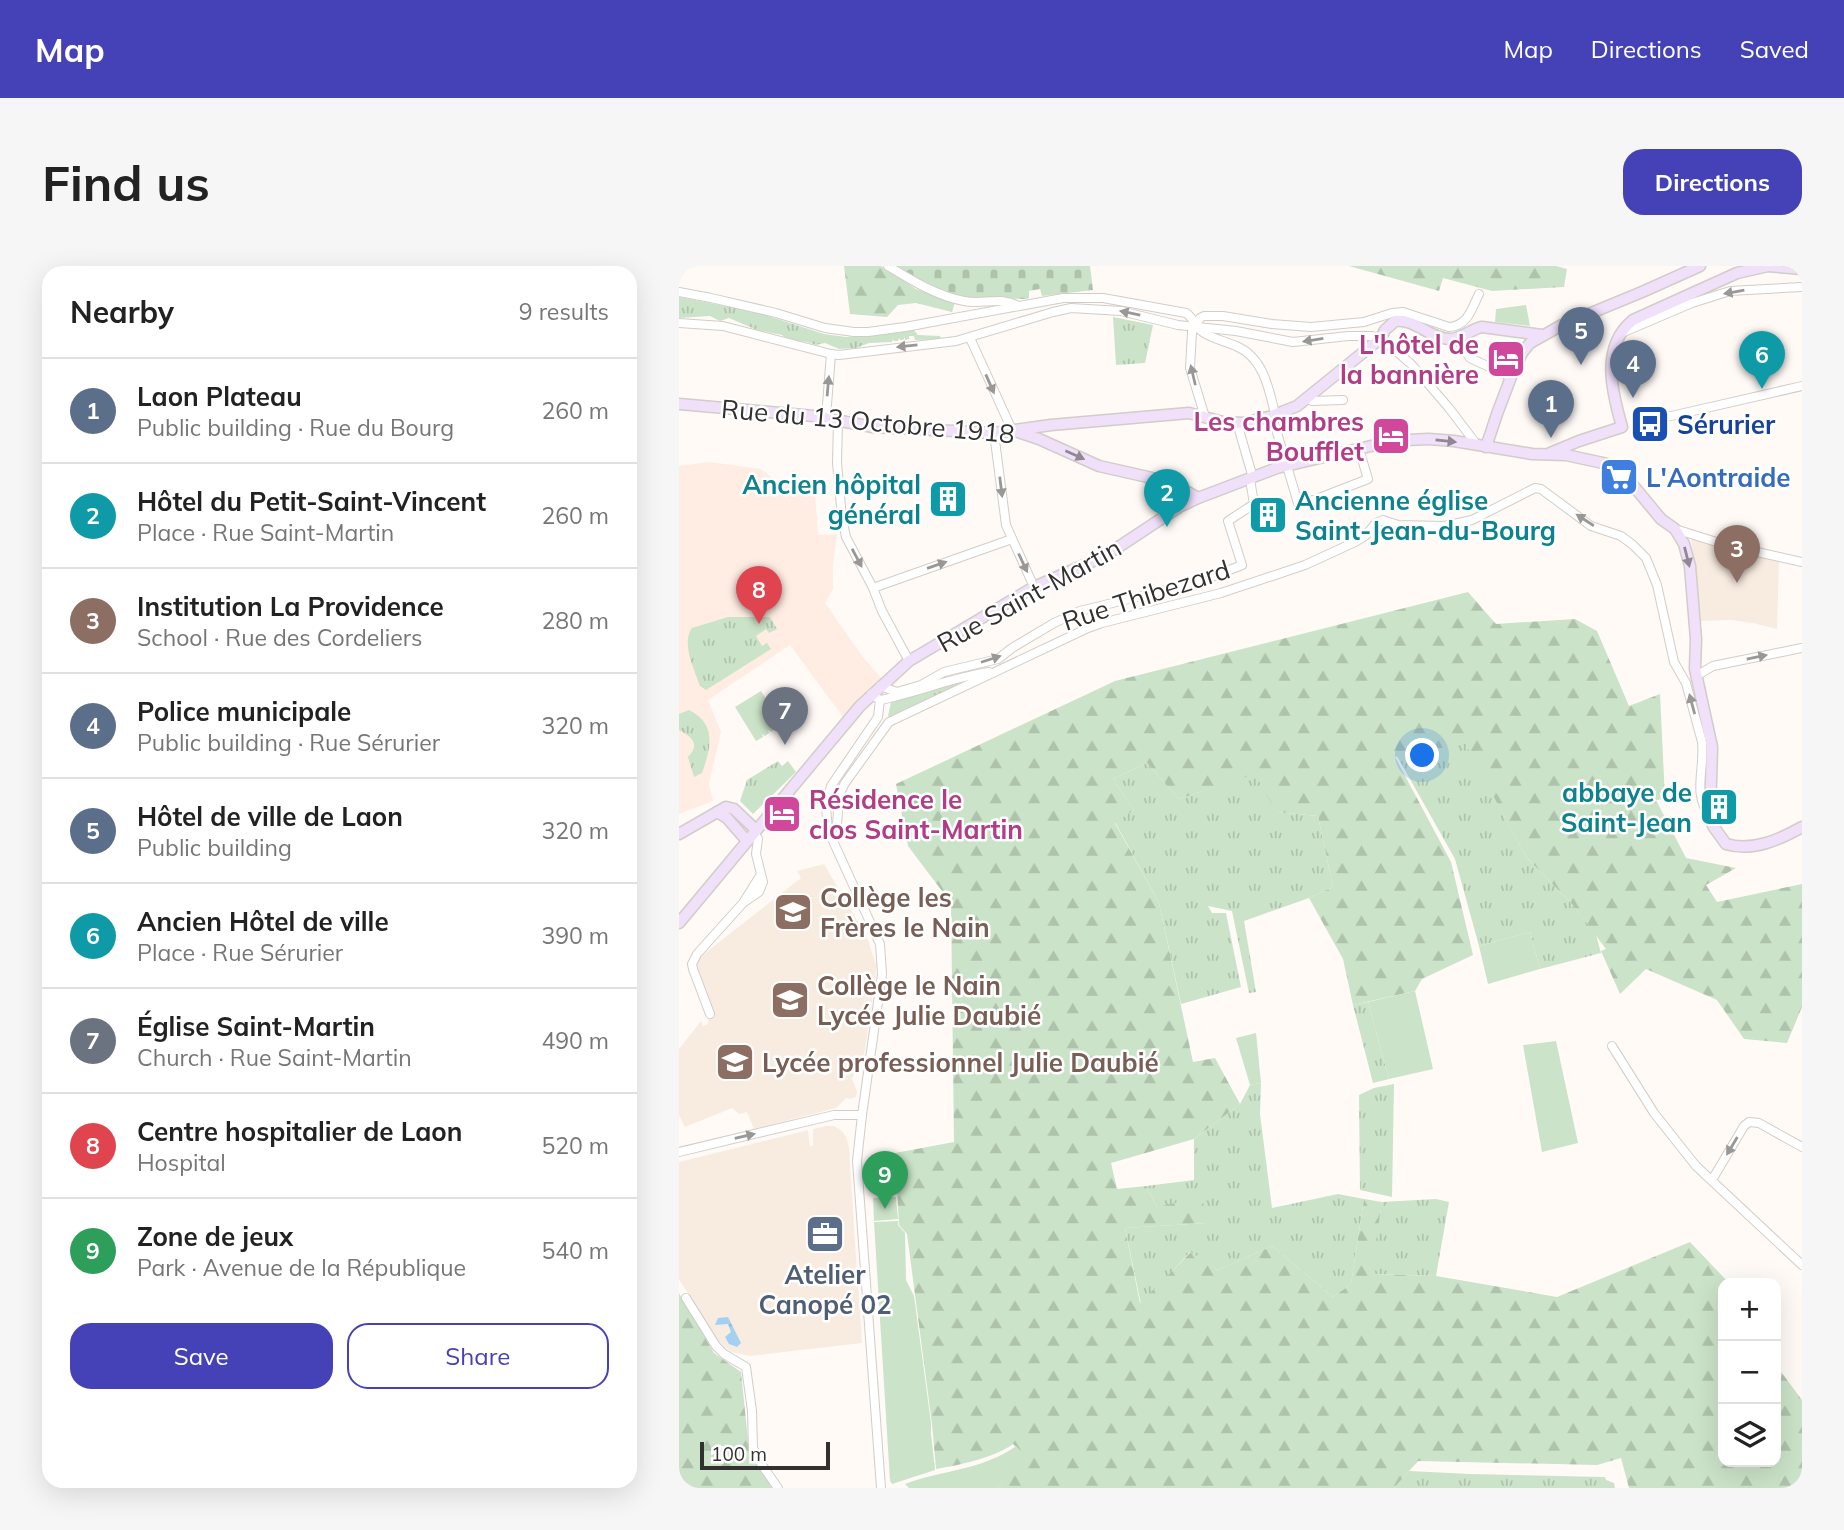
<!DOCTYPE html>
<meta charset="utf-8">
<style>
body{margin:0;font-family:Mulish,sans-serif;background:#f6f6f6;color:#222}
.controls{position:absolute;right:21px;bottom:21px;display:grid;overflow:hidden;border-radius:14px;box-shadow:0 7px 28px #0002}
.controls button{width:63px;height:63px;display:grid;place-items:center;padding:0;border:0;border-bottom:2px solid #e0e0e0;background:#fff;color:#222;font:35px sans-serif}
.scale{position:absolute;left:21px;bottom:18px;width:130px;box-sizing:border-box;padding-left:7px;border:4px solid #33312f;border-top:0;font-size:19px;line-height:24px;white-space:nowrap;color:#33312f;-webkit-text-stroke:5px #fff;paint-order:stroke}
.you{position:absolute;left:744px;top:490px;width:24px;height:24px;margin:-18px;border:5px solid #fff;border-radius:50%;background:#1a73e8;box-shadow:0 0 0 10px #1a73e833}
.badge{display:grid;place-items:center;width:46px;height:46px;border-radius:50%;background:#4542b8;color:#fff;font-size:23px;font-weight:700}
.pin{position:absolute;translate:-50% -58px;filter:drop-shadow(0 2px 4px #0008)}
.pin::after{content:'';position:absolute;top:37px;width:24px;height:21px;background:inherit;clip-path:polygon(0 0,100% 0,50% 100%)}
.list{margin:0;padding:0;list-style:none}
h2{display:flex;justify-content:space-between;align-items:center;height:91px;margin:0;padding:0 28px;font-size:30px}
h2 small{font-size:23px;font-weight:400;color:#767676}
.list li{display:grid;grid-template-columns:46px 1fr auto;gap:21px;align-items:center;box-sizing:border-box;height:105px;padding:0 28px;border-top:2px solid #e0e0e0}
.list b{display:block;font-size:26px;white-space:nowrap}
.list p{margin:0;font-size:23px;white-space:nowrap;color:#767676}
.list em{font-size:23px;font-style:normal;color:#767676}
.actions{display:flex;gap:14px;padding:21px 28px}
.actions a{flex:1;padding:16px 0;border:2px solid #4542b8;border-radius:21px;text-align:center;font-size:24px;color:#4542b8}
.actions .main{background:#4542b8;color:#fff}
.icon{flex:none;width:38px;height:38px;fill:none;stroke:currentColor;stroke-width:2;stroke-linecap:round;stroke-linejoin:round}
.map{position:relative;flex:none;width:1123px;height:1222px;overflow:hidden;border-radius:21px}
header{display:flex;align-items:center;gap:42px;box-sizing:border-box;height:98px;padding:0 35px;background:#4542b8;color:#fff}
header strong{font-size:33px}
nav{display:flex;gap:38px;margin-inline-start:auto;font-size:24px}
.intro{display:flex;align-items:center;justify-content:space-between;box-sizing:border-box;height:168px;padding:0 42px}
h1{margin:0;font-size:49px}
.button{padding:18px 32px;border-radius:21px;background:#4542b8;color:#fff;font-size:24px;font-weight:700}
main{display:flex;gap:42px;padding:0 42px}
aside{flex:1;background:#fff;border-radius:21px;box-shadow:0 7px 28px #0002}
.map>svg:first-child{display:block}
.built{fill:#f8ece1}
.medical{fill:#ffede3}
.grass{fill:url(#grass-tufts)}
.forest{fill:url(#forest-firs)}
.cemetery{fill:url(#cemetery-stones)}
.green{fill:#cbe3c8}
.water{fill:url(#water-ripples)}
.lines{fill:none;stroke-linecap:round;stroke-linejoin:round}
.street-casing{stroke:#d2cdc8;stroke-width:10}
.secondary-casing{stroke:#d2cdc8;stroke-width:13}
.street{stroke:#fff;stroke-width:8}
.secondary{stroke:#f0e0fa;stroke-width:10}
.oneway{fill:#999897}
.oneway2{fill:#928894}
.labels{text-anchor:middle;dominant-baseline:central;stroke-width:5;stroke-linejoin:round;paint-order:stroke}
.hotel-label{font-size:26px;font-weight:bold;fill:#b23c85;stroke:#fff;text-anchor:end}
.street-label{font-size:26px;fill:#33312f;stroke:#fff}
.transit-label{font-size:26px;font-weight:bold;fill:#164399;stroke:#fff;text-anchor:start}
.shop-label{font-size:26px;font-weight:bold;fill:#366cbe;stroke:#fff;text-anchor:start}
.culture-label{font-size:26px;font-weight:bold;fill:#0d838f;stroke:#fff;text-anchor:end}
.education-label{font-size:26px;font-weight:bold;fill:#785e54;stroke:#fff;text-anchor:start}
.service-label{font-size:26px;font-weight:bold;fill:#4e5e75;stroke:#fff}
</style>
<header>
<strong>Map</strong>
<nav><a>Map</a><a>Directions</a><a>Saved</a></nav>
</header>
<div class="intro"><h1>Find us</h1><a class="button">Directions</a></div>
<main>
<aside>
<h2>Nearby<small>9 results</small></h2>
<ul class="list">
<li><span class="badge" style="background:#5c6f8a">1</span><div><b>Laon Plateau</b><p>Public building · Rue du Bourg</p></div><em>260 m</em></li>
<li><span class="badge" style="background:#0f9aa8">2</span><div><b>Hôtel du Petit-Saint-Vincent</b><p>Place · Rue Saint-Martin</p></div><em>260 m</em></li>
<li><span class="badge" style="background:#8d6e63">3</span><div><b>Institution La Providence</b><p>School · Rue des Cordeliers</p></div><em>280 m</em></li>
<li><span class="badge" style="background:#5c6f8a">4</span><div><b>Police municipale</b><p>Public building · Rue Sérurier</p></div><em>320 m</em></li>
<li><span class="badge" style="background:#5c6f8a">5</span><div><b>Hôtel de ville de Laon</b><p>Public building</p></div><em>320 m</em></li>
<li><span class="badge" style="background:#0f9aa8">6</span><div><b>Ancien Hôtel de ville</b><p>Place · Rue Sérurier</p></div><em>390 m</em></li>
<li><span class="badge" style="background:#6b7280">7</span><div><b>Église Saint-Martin</b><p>Church · Rue Saint-Martin</p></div><em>490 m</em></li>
<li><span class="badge" style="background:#e0444e">8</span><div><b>Centre hospitalier de Laon</b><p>Hospital</p></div><em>520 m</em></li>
<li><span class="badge" style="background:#2e9e5b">9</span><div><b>Zone de jeux</b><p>Park · Avenue de la République</p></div><em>540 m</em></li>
</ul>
<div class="actions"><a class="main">Save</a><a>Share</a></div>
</aside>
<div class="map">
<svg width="1123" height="1222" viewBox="0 0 1123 1222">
<defs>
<pattern id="grass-tufts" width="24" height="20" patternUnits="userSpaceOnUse" patternTransform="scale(1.75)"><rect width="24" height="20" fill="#cbe3c8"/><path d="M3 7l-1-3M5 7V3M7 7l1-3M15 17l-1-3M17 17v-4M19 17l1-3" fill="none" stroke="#afc3ac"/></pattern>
<pattern id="forest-firs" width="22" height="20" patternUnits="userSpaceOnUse" patternTransform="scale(1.75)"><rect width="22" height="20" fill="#cbe3c8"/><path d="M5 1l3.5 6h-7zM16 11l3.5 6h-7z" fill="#afc3ac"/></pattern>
<pattern id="cemetery-stones" width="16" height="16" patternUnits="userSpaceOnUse" patternTransform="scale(1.75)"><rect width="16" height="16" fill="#cbe3c8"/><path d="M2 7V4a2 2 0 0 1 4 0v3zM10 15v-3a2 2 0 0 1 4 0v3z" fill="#afc3ac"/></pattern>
<pattern id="water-ripples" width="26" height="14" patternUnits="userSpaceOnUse" patternTransform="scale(1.75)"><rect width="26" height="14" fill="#a4d0f1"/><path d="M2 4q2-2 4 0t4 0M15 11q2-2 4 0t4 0" fill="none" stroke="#8eb3cf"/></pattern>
</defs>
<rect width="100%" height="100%" fill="#fffaf6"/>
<!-- built -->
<g class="built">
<path d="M1015 272 1024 277 1032 279 1099 294 1100 296 1098 363 1074 357 1052 354 1022 355 1012 273Z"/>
<path d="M145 598 188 671 197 699 196 717 185 790 180 803 173 812 178 826 177 831 171 833 167 832 157 842 75 863 68 846 60 848 53 842 6 861 0 849V783L22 755 24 760 29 758V753L34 751 18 700 21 691 122 612 118 605Z"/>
<path d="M147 860H155L163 865 167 871 170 881 178 1007H173V1015H179L183 1077 71 1090 52 1086 38 1074 0 1013V896L129 864 131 881 134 879V863Z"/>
</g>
<!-- medical -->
<path class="medical" d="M30 196 82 203 102 219H123L136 226 139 269 158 268 154 300V323L146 337 183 390 203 413 164 451 111 379 29 434 42 466 30 518 34 535 0 548V200Z"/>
<!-- grass -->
<g class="grass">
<path d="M0 31 77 46 145 68 167 71 188 70 234 63 239 69 261 70 262 73 236 74 235 70H230V73L226 74V71L224 74H221L220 72 219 75H215L214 73 213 76 190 77 177 82 160 83 146 77 137 79 128 76 109 74 103 69 78 64 50 52 41 55 31 50 0 52Z"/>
<path d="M434 51 474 59 466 97 437 99Z"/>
<path d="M49 351H91L98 363 90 367 87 363 77 370 83 380 88 377 92 383 27 424 21 420C15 403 2 377 13 362Z"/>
<path d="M295 410V412L224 444 211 452 209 450 212 436Z"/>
<path d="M10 444C38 458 32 482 23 507L15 511 9 491C22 478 12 470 0 464V448Z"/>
<path d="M786 476 847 591 893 638 917 669 922 687 861 703 851 666 800 680 776 593 718 490Z"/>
<path d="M99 495 103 500 109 495 117 506 74 548 61 535 68 514Z"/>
<path d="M468 497 500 533 577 507 598 546 639 550 654 621 630 632 565 655 577 726 570 727 553 645 529 640 533 647H547L562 721 502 738 480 637 436 556 455 544 434 513Z"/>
<path d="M689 736 710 813 694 817 674 739Z"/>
<path d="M582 817 581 848 593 942 659 928 685 933 672 1018 654 1031 593 980 539 1004 511 986 462 1038 446 962 528 957 478 941 467 920 515 914V873L561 838 571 819Z"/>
<path d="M715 818 713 931 681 924 680 829 695 822Z"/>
<path d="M757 933 770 936 757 1010 691 1008 703 936Z"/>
<path d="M252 1167 256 1204 213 1218 211 1215 246 1186Z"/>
<path d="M730 1205 790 1208 926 1211 927 1214 935 1217 936 1222H715Z"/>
</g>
<!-- forest -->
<g class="forest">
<path d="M165 0H202L237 23 276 36 273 46 237 37 219 39 208 51 171 48Z"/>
<path d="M670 0H877L888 3 885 21 813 25 764 12 760 25Z"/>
<path d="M789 326 817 358 896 353 918 365 950 440 981 428 986 533 977 534 1007 592 1057 602 1027 619 1038 636 1123 618V741L1108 777 1065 773 1038 734 967 703 941 728 922 685 927 683 893 638 847 591 786 477 716 491 772 596 794 689 743 713 736 725 674 739 664 693 630 632 654 621 639 550 597 546 576 508 500 533 468 497 434 513 455 544 436 557 480 637 514 796 536 792 561 838 515 873 432 897 438 923 467 920 478 941 523 931 528 957 446 962 461 1037 512 986 539 1004 593 980 654 1031 672 1018 685 933 703 936 692 1008 757 1010 878 1031 1011 976 1050 1017H1044V1196H1097V1099L1123 1134V1222H950L942 1192 918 1199 739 1195 715 1222H318L343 1187 334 1178C315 1192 280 1199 257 1203L253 1158 228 968 220 959 216 887 275 876 272 637 229 580 217 518 436 415Z"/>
<path d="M0 1027 35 1087 62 1106 70 1184 93 1222H0Z"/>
</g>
<!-- cemetery -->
<path class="cemetery" d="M214 0H411L414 24 363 30 361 23 350 25V32L348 33 282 32 242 18Z"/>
<!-- green -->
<g class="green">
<path d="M847 39 851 60 816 56 817 43Z"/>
<path d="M82 425 103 459 98 462 96 460 97 462 92 466 89 464 90 467 86 470 83 468 84 471 77 475 56 441Z"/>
<path d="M851 666 861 703 809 718 800 680Z"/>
<path d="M736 725 754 803 710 813 689 736Z"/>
<path d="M577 767 582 817 571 819 557 772Z"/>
<path d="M877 775 899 877 863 886 844 779Z"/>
<path d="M217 931 219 953 195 955 194 932Z"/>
<path d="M219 955V959L226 967 227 1014 235 1030 252 1157V1167L247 1186 211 1215 195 956Z"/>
<path d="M337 1180 344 1187 318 1222H230L226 1218C263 1204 304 1204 337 1180Z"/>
</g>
<!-- water -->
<path class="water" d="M49 1051 62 1077 58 1081 50 1078 46 1071 52 1066 49 1058 36 1059 39 1052Z"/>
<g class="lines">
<!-- street casing -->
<g class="street-casing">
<g id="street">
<path d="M209 0C232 14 258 30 285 35 303 39 323 30 339 40"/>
<path d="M0 26 32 32 97 47 146 62 175 66H189L226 61 384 32H424L507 47C515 52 515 59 521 64 530 72 546 75 557 80 584 91 590 122 596 148"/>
<path d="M0 57 44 60 152 88 160 89 277 75 374 46 392 42 442 45 499 59 557 65 614 76 669 70H692L702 72 732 98 770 142 798 179"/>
<path d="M945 66 1013 37 1051 25 1123 21"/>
<path d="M291 72 333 164"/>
<path d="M777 72 791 92 832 111"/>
<path d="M628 132 633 135 664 134"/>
<path d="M593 150 619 237 635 234 689 213 680 183"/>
<path d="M147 151 152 88"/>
<path d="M526 151 511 102 513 66 521 52 525 50H544L593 58 632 61 685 56 713 47 724 46 770 61C789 60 793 42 800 28"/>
<path d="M979 153 1123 120"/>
<path d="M159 154 158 197 163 252 167 271 194 322 203 345 230 395"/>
<path d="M558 157 574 212"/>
<path d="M315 167 327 259 355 321"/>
<path d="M996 263 1047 279 1123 296"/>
<path d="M194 322 333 273"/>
<path d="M1017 410 1034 400 1123 382"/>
<path d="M201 420 218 426 242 419 265 406 319 393 333 382 375 357 401 345 523 315 563 299 549 255 575 238 571 213"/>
<path d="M192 428 201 434 199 451 152 520 147 541 149 564 201 678 203 708 183 849 178 895 202 1222"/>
<path d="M201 434C238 427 273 411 310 406"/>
<path d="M149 564 158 560 160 529 166 517 210 456 409 362 423 357 542 327 626 299 676 276 686 270 697 257 704 254 719 259 765 260 793 254 856 222 862 223 912 260 942 270 954 279 967 292 978 319 995 396 1007 417 1023 476C1026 504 1013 527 1031 551"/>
<path d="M67 635 80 626 84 616 77 588 79 573 75 566"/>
<path d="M31 748 14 703 13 698 18 688 64 637 81 610"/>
<path d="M933 780 975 847 1017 900 1123 999"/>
<path d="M0 886 155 849H183"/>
<path d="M1033 914 1065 860 1070 856 1080 857 1123 881"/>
<path d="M7 1032 37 1080 45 1088 67 1101 73 1145 74 1182 83 1199 99 1222"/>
</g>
</g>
<!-- secondary casing -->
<g class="secondary-casing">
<g id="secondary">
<path d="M0 138 135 150 194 161 315 167 372 159 510 147 544 156 564 157 593 150 618 140 702 72 706 64 716 55C736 52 751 73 771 73 783 73 792 63 803 61L863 69"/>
<path d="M339 166 360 173 420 200 491 216 519 232"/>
<path d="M807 181 818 148 832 111 843 87 851 77 883 59 963 26 1021 0"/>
<path d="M871 187 900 175 943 161C933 126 921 81 954 54L1058 7 1089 0 1123 3"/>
<path d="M38 546 48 552 68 575"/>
<path d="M0 568 47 541 55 543 77 564"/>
<path d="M0 657 181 440 230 395 355 321 412 296 438 282 500 241 519 232 598 202 709 176 727 174 750 173 775 175 853 188 887 189 938 200 982 253 996 263 1005 278 1011 300 1017 373 1016 403 1033 481 1031 551 1034 560 1047 578C1073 586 1100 574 1123 561"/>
</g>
</g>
<!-- street -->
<use href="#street" class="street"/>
<!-- secondary -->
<use href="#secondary" class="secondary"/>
</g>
<!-- one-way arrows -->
<defs><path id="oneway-solid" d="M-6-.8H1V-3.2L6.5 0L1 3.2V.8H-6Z" transform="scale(1.75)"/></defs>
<g class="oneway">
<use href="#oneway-solid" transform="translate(1055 26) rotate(170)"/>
<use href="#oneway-solid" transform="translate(451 47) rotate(-169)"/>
<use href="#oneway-solid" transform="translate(634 74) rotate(171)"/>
<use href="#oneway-solid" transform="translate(228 80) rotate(174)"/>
<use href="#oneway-solid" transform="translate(514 109) rotate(-103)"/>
<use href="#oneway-solid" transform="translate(311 118) rotate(66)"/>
<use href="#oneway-solid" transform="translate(149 120) rotate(-85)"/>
<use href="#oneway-solid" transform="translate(322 221) rotate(83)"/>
<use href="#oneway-solid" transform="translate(906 254) rotate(-147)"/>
<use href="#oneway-solid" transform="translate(178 292) rotate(62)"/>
<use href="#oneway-solid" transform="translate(344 297) rotate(65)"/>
<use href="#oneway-solid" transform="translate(258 299) rotate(-19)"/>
<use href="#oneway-solid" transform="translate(1078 391) rotate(-12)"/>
<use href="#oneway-solid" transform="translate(312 393) rotate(-18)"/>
<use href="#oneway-solid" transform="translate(1013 438) rotate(-105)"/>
<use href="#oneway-solid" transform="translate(66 870) rotate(-13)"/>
<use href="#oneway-solid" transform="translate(1053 880) rotate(121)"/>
</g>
<g class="oneway2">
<use href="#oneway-solid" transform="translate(767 175) rotate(6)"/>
<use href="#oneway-solid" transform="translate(396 189) rotate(24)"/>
<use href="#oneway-solid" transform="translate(1008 291) rotate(76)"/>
</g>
<!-- icons -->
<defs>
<g id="hotel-square" transform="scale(2.0125)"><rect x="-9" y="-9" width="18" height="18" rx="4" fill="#d1479c" stroke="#fff"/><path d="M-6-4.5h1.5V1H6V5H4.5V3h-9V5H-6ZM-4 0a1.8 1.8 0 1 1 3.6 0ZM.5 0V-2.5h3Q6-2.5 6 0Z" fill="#fff"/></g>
<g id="bus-square" transform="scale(2.0125)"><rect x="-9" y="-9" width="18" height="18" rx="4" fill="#1a4fb4" stroke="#fff"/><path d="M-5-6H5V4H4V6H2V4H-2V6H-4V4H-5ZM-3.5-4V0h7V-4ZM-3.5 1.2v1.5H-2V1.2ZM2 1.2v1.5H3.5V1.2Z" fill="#fff"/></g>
<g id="supermarket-square" transform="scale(2.0125)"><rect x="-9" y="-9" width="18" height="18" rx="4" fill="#3f7fe0" stroke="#fff"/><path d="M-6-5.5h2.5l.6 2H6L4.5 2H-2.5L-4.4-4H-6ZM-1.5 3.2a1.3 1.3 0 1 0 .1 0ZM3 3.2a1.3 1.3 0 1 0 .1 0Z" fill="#fff"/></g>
<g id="building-square" transform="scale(2.0125)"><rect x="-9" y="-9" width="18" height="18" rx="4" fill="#0f9aa8" stroke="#fff"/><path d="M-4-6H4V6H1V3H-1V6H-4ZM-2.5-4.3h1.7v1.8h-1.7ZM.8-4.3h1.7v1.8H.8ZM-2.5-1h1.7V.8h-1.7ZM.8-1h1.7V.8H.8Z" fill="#fff"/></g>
<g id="school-square" transform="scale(2.0125)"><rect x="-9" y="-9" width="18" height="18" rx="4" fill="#8d6e63" stroke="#fff"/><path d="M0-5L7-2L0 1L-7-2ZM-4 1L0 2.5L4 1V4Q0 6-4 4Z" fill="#fff"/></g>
<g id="office-square" transform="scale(2.0125)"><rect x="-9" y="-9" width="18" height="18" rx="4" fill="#5c6f8a" stroke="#fff"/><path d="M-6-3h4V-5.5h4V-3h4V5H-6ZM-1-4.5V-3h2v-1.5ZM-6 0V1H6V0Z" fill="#fff"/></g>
</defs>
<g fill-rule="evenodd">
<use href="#hotel-square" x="827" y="93"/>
<use href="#bus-square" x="971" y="158"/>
<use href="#hotel-square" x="712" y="170"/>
<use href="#supermarket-square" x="940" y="211"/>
<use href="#building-square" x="269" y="233"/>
<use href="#building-square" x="589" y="249"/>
<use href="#building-square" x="1040" y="541"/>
<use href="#hotel-square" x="103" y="548"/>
<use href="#school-square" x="114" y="646"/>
<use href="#school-square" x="111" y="734"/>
<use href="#school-square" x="56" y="796"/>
<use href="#office-square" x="146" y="968"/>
</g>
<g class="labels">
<!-- hotel labels -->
<g class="hotel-label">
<text x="800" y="78">L'hôtel de<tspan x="800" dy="30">la bannière</tspan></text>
<text x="685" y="155">Les chambres<tspan x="685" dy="30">Boufflet</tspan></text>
<text x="130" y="533" text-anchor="start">Résidence le<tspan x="130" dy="30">clos Saint-Martin</tspan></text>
</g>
<!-- street labels -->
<g class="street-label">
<text transform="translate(189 155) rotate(5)">Rue du 13 Octobre 1918</text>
<text transform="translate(350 329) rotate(-29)">Rue Saint-Martin</text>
<text transform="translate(467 329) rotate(-18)">Rue Thibezard</text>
</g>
<!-- transit labels -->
<g class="transit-label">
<text x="998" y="158">Sérurier</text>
</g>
<!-- shop labels -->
<g class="shop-label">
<text x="967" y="211">L'Aontraide</text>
</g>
<!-- culture labels -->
<g class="culture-label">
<text x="242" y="218">Ancien hôpital<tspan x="242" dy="30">général</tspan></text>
<text x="616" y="234" text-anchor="start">Ancienne église<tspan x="616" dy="30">Saint-Jean-du-Bourg</tspan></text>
<text x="1013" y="526">abbaye de<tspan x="1013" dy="30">Saint-Jean</tspan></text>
</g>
<!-- education labels -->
<g class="education-label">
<text x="141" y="631">Collège les<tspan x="141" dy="30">Frères le Nain</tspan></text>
<text x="138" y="719">Collège le Nain<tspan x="138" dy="30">Lycée Julie Daubié</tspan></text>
<text x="83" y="796">Lycée professionnel Julie Daubié</text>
</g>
<!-- service labels -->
<g class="service-label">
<text x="146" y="1008">Atelier<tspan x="146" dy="30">Canopé 02</tspan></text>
</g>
</g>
</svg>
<div class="controls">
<button>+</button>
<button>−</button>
<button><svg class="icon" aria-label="layers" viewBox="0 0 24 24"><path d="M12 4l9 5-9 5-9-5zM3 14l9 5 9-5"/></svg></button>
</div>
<div class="scale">100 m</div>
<div class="you"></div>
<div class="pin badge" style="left:872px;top:172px;background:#5c6f8a">1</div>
<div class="pin badge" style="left:488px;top:261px;background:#0f9aa8">2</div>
<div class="pin badge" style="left:1058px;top:317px;background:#8d6e63">3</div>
<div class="pin badge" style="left:954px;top:132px;background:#5c6f8a">4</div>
<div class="pin badge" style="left:902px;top:99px;background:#5c6f8a">5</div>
<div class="pin badge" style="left:1083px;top:123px;background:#0f9aa8">6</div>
<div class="pin badge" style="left:106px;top:479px;background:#6b7280">7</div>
<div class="pin badge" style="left:80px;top:358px;background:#e0444e">8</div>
<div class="pin badge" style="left:206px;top:943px;background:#2e9e5b">9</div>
</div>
</main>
